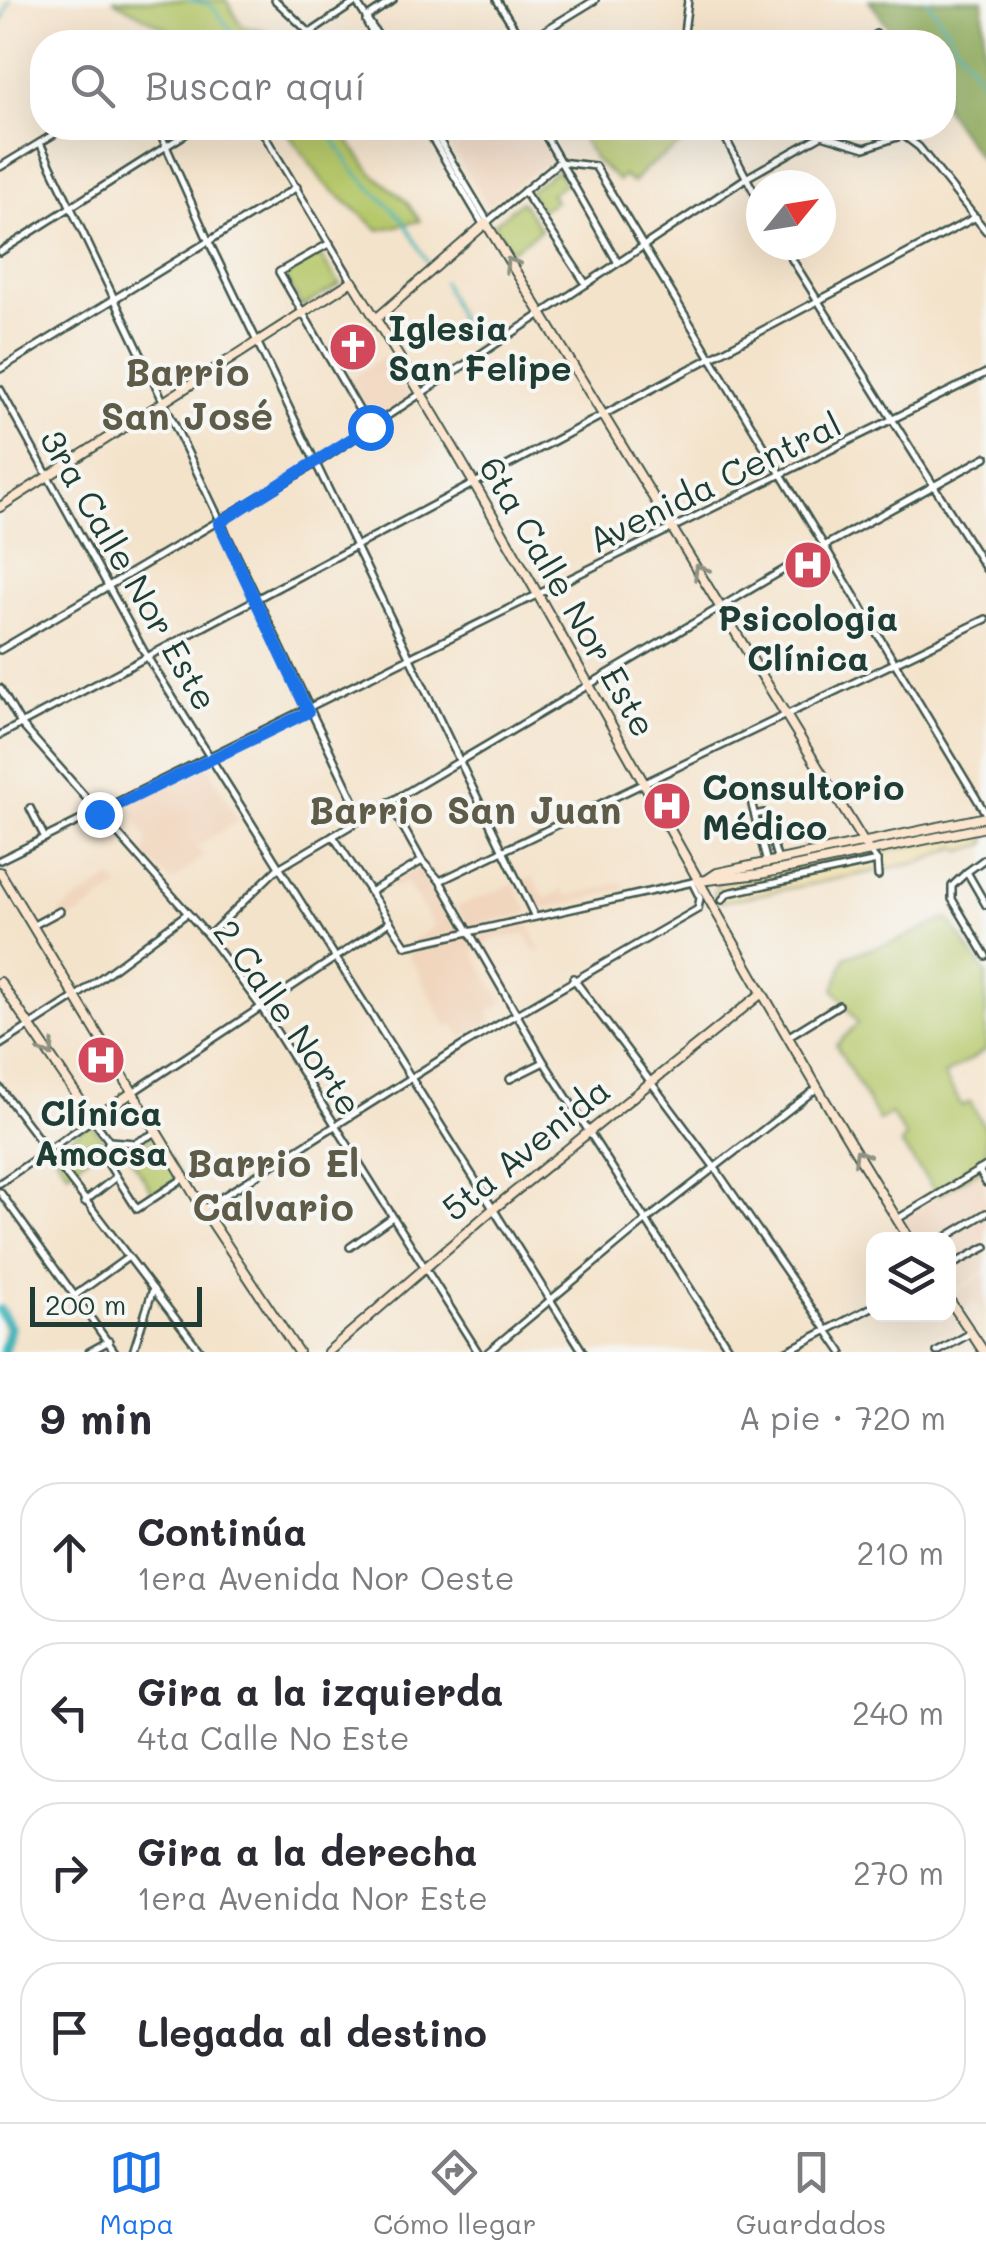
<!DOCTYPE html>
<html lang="es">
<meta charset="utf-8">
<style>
body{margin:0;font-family:Mali,sans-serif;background:#f7f7f7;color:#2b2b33}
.controls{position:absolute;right:30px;bottom:30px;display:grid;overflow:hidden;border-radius:20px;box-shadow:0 10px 40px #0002}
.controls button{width:90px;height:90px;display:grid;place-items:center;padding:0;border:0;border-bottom:2px solid #e1e1e2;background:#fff;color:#2b2b33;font:50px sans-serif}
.compass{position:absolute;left:746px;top:170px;width:90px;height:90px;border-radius:50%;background:#fff;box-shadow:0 10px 40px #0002;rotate:60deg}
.scale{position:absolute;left:30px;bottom:25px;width:172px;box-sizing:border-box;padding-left:10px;border:5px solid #1f3d34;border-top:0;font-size:28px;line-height:35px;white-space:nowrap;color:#1f3d34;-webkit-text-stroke:8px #f6f6f2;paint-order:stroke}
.stop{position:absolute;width:30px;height:30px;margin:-22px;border:8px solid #1a73e8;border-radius:50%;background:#fff}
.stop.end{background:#1a73e8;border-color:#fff;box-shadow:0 2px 10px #0008}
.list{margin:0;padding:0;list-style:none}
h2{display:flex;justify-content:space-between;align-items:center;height:130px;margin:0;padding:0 40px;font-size:42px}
h2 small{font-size:32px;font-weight:400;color:#7c7c81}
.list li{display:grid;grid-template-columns:65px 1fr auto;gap:30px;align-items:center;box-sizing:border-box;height:140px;margin:0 20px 20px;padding:0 20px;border:2px solid #e1e1e2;border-radius:40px}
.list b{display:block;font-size:38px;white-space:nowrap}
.list p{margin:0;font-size:32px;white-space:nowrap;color:#7c7c81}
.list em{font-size:32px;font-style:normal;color:#7c7c81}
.icon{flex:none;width:55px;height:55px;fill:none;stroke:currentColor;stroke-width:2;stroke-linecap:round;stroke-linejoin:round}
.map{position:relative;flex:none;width:986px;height:1352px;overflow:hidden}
.search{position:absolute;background:#fff;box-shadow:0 10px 40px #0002;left:30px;right:30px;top:30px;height:110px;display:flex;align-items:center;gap:25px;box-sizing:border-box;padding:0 35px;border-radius:40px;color:#7c7c81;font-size:38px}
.sheet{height:770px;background:#fff}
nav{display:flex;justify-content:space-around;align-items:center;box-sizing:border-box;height:140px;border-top:2px solid #e1e1e2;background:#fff;font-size:28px;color:#7c7c81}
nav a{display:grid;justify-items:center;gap:5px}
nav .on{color:#1a73e8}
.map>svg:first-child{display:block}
.built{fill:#f1d5bd}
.green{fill:#b6c86b;stroke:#6a8250;stroke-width:2.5}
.forest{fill:#90ac5f;stroke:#58744a;stroke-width:2.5}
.sand{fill:#eeda9e;stroke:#868c69;stroke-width:2.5}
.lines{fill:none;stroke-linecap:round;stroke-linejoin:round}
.stream{stroke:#45b5bc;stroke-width:2.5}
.river{stroke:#45b5bc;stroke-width:10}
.street-casing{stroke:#3f564b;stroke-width:10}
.secondary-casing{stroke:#3f564b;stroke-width:12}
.street{stroke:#fff;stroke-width:5}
.secondary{stroke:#fbe5cf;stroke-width:8}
.oneway{stroke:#8d9182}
.route{stroke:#1a73e8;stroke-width:12}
.labels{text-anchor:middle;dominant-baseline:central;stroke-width:8;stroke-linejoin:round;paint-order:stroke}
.poi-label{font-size:35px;font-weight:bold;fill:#1f3d34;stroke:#f6f6f2;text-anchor:start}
.street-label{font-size:35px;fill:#1f3d34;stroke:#f6f6f2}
.neighbourhood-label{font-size:38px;font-weight:bold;fill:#5f5b49;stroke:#f6f6f2}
</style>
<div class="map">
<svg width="986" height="1352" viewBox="0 0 986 1352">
<rect width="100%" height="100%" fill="#f6f6f2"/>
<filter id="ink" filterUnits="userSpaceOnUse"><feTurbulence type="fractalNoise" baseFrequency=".01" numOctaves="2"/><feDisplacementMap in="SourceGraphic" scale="20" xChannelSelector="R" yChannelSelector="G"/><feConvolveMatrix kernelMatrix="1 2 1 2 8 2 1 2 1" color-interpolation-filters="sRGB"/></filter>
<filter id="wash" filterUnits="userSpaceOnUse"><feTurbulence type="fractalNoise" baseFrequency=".0048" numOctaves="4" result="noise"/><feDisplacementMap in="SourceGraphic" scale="40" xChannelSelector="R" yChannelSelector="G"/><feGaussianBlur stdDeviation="2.25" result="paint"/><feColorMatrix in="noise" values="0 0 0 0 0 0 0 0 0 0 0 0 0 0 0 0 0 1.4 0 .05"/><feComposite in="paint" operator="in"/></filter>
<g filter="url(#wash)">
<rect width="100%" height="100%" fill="#f4e3cb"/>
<!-- built -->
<g class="built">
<path d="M461 128H535L554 157 488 206 445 138Z"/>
<path d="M385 356 409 397 369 423 346 382Z"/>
<path d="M207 764 238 821 196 847 204 855 173 882 145 856 147 839 134 817V799Z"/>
<path d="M418 867 426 870 464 932 408 944 434 926 406 882 394 888 391 883Z"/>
<path d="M533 877 545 898 563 890 568 896 622 882 625 889 538 911 521 882Z"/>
<path d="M111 878 120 887 76 917 63 918 60 911Z"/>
<path d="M514 884 528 909 526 914 471 927 455 907Z"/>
<path d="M528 925 541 949 536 952 526 934 496 939 473 952 503 1002 488 1012 492 1020 462 1038 454 1024 448 1028 407 953 463 935Z"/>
<path d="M986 1168V1245L949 1266 948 1240 912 1239 900 1220Z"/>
<path d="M986 1249V1269L949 1294V1269Z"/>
<path d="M986 1274V1320L975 1303 962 1311 952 1296Z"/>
</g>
<!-- green -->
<g class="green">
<path d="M113 0H226L242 26 276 34 282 42H191Z"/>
<path d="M284 128H339L372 173 406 201 420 221 379 230 324 183Z"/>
<path d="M576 128H694C675 157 648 159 633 183L623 176 619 181 595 160Z"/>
<path d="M557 170 566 184 551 193 555 201 539 211 529 191Z"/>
<path d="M521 201 541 230 510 251 493 225Z"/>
<path d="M319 254 340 284 302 307 285 275Z"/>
<path d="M948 918 986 974V1050L944 1075 962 1106 970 1102 986 1130V1166L938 1195 901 1144 906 1137 891 1114 879 1121 836 1045 858 1023 834 989 846 956 897 941Z"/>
<path d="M91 1123 105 1142 68 1172 52 1151Z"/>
<path d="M156 1136 181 1178 154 1195 131 1158 135 1154 129 1146Z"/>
</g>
<!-- forest -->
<path class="forest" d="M869 0H983L986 168 944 107V42H899Z"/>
<!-- sand -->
<path class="sand" d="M986 832V844L961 851 957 847 921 862 721 902 714 894 719 882Z"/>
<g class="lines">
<!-- stream -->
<g class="stream">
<path d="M188 0 211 5 238 40 245 42"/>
<path d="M927 0 986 88"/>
<path d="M0 27 10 0"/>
<path d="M327 128 352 169 403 220 428 263"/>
<path d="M443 281 468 340"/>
</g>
<!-- river -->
<path class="river" d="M0 1310 10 1327 4 1352"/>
</g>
</g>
<g filter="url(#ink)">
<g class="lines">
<!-- street casing -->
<g class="street-casing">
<g id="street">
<path d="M275 0 310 33 356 2"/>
<path d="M355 0 382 42"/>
<path d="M497 0 523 42"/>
<path d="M688 0 684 33 689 42"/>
<path d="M366 18 393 0"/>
<path d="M366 21 377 42"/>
<path d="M876 34 882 42"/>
<path d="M526 42 595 0"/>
<path d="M158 128 208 240 534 915"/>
<path d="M260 128 352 281"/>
<path d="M426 128 483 224"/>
<path d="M432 128 488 222"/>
<path d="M541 128 618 263"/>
<path d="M720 128 761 205"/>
<path d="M902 128 903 135 919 147 986 231"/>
<path d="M40 143 362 818"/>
<path d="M0 167 64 128"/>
<path d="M524 191 586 284"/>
<path d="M486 223 559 162 595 166 986 814"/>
<path d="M330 243 279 272 369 427"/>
<path d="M783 245 986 569"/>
<path d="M0 252 195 128"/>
<path d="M0 369 297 187"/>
<path d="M0 389 146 655 583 1352"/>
<path d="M0 650 315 464 746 178 822 135 865 148 903 135"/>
<path d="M0 688 21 724 208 936 261 1007 478 1352"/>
<path d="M0 735 976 217"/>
<path d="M389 802 422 861 440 881 544 1062 731 1352"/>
<path d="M752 805 767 863"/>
<path d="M30 808 45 838"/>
<path d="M755 815 764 813 778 861"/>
<path d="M333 836 406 946 693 882"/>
<path d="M869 851 877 861 878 876"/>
<path d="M986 858 967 872 986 905"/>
<path d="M0 860 986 373"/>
<path d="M967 872 952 886V899L986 956"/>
<path d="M440 881 986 619"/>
<path d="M370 892 422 861"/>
<path d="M722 900 728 893 877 861"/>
<path d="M34 925 60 911"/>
<path d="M208 936 277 869 824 546 986 457"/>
<path d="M573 978 715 1168 842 1352"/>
<path d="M789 1036 839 1005"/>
<path d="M0 1045 78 995 185 915"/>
<path d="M510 1079 544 1062"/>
<path d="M0 1088 201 1352"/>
<path d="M133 1092 388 923"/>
<path d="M109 1141 102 1154 137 1209 184 1178"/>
<path d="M109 1141 135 1143 157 1132"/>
<path d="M979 1170 986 1183"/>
<path d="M0 1183 93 1119 109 1141"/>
<path d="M0 1192 115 1352"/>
<path d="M84 1202 116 1177"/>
<path d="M203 1209 465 1044 698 909 700 898 692 882"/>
<path d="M899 1218 986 1166"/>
<path d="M941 1240 986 1213"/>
<path d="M350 1247 391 1218"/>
<path d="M948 1267 986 1247"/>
<path d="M77 1294 127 1258"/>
<path d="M89 1352 109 1341"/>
<path d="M133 1352 153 1289"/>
<path d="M488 1352 644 1222 816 1089"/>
<path d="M785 1352 874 1306"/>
<path d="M937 1352 971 1333"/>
</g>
</g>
<!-- secondary casing -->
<g class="secondary-casing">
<g id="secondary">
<path d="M376 319 486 223 869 851"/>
<path d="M0 507 352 281C549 594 713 926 910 1240"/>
<path d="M0 872 203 1209 298 1352"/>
<path d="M708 879 717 873 986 817"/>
<path d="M699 881 760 874 986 827"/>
<path d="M0 982 93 1119 133 1092"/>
<path d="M948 1298 984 1352"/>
<path d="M328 1352 492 1210 762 993"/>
</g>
</g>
<!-- street -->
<use href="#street" class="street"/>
<!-- secondary -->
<use href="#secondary" class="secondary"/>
</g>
<!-- one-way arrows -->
<defs><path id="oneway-chevron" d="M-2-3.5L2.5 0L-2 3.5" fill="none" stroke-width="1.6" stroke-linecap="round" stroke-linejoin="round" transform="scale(2.5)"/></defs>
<g class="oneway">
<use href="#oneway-chevron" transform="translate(511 264) rotate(-122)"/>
<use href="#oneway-chevron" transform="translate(700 571) rotate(-122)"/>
<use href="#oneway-chevron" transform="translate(48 1050) rotate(57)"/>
<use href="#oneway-chevron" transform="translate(860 1156) rotate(-121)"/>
</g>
</g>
<g class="lines" filter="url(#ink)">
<!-- route -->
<path class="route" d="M99 814 308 712 219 523 370 427"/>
</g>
<!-- icons -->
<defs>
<g id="church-disc" transform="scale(2.5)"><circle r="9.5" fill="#d1495b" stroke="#f6f6f2"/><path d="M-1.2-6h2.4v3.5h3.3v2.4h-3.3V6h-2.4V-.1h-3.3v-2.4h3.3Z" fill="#fff"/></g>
<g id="hospital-disc" transform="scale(2.5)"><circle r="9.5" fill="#d1495b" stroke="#f6f6f2"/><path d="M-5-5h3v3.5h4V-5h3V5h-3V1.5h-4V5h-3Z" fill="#fff"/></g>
</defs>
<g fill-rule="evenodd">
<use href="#church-disc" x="353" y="347"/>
<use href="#hospital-disc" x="808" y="565"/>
<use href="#hospital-disc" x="667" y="806"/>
<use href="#hospital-disc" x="101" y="1060"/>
</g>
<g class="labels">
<!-- poi labels -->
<g class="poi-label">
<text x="388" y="327">Iglesia<tspan x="388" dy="40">San Felipe</tspan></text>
<text x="808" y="617" text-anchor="middle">Psicologia<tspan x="808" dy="40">Clínica</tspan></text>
<text x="702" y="786">Consultorio<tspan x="702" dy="40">Médico</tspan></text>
<text x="101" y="1112" text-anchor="middle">Clínica<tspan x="101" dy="40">Amocsa</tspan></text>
</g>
<!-- street labels -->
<g class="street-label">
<text transform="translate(714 481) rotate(-26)">Avenida Central</text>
<text transform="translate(130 569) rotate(60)">3ra Calle Nor Este</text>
<text transform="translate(569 596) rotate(60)">6ta Calle Nor Este</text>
<text transform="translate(289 1017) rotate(55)">2 Calle Norte</text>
<text transform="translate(525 1148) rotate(-39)">5ta Avenida</text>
</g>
<!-- neighbourhood labels -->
<g class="neighbourhood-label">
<text x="187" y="371">Barrio<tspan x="187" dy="44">San José</tspan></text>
<text x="465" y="809">Barrio San Juan</text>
<text x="273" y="1162">Barrio El<tspan x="273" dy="44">Calvario</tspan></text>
</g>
</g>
</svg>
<div class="controls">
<button><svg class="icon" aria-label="layers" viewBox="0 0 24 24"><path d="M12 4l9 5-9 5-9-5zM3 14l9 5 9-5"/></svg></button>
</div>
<svg class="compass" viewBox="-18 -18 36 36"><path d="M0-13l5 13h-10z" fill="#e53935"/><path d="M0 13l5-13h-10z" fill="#7c7c81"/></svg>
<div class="scale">200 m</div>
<div class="stop" style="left:370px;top:427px"></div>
<div class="stop end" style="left:99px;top:814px"></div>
<div class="search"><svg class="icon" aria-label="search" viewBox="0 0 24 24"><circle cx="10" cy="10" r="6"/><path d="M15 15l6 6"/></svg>Buscar aquí</div>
</div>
<section class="sheet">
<h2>9 min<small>A pie · 720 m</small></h2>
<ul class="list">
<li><svg class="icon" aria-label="ahead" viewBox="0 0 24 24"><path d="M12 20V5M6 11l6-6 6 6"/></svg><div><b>Continúa</b><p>1era Avenida Nor Oeste</p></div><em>210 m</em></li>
<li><svg class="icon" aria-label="left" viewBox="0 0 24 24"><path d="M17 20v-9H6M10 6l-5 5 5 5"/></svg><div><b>Gira a la izquierda</b><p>4ta Calle No Este</p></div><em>240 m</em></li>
<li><svg class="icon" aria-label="right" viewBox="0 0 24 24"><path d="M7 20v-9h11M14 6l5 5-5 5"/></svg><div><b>Gira a la derecha</b><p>1era Avenida Nor Este</p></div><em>270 m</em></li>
<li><svg class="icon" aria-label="arrive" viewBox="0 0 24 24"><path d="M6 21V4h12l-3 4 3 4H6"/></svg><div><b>Llegada al destino</b></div></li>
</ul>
</section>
<nav>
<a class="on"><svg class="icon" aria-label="map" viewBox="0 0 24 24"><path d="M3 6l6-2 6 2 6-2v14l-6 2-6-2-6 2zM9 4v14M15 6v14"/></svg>Mapa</a>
<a><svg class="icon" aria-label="directions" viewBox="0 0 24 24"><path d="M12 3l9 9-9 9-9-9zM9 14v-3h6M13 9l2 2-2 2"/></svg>Cómo llegar</a>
<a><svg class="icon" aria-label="saved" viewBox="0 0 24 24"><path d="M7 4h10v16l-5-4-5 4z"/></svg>Guardados</a>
</nav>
